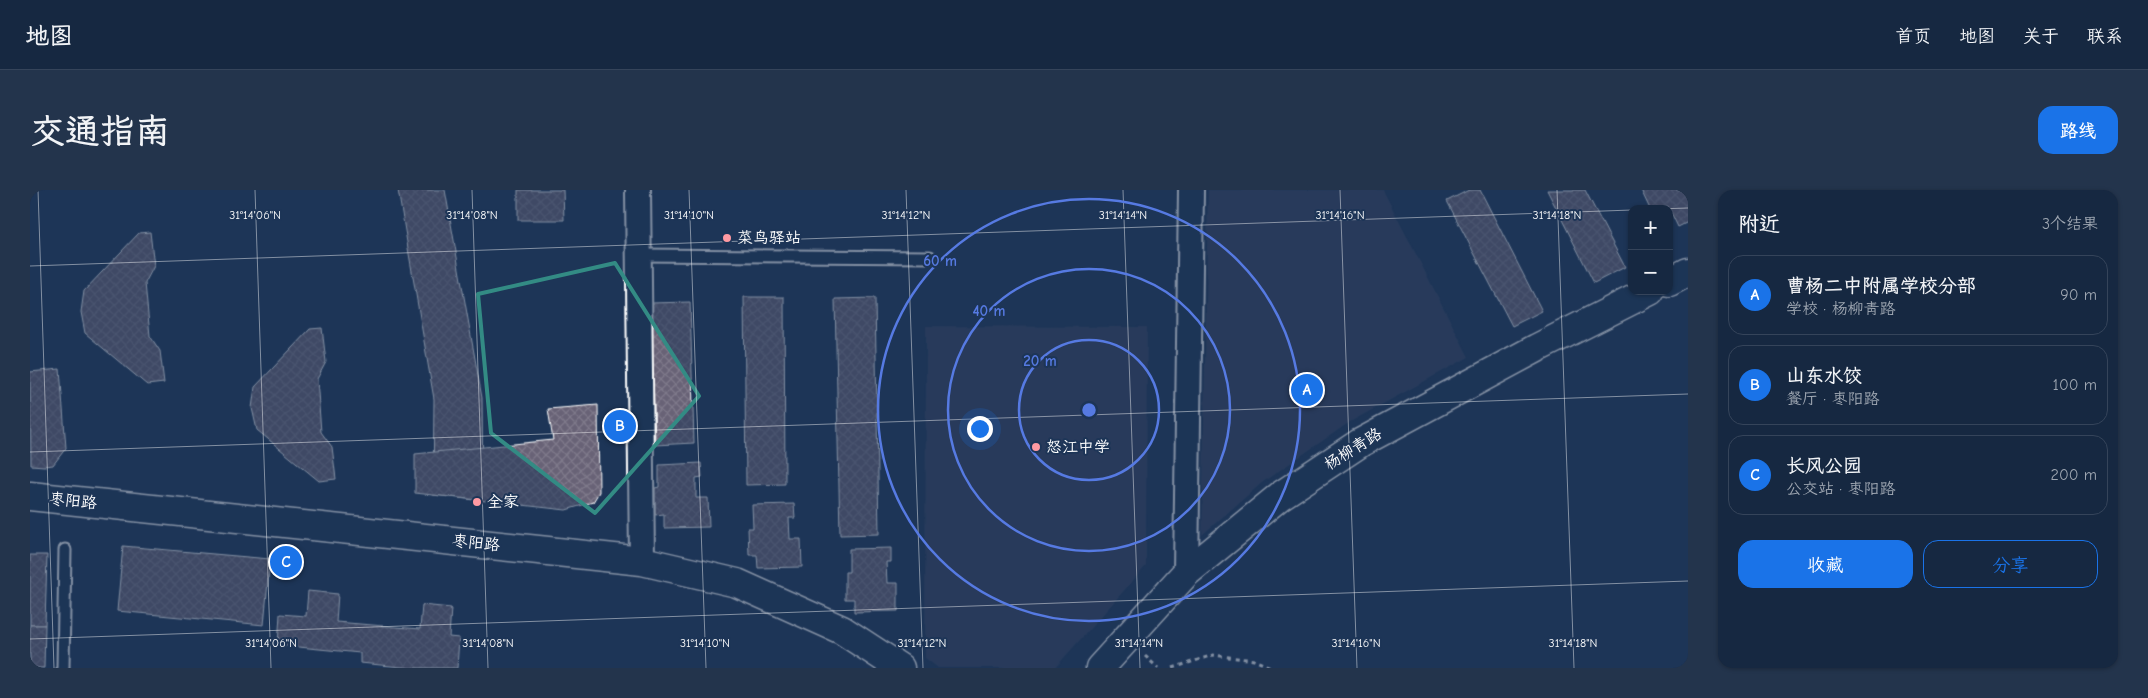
<!DOCTYPE html>
<html lang="zh">
<meta charset="utf-8">
<style>
body{margin:0;font-family:"Comic Neue","LXGW WenKai TC",sans-serif;background:#23344c;color:#f1f3f6}
.controls{position:absolute;right:15px;top:15px;display:grid;overflow:hidden;border-radius:10px;box-shadow:0 1px 4px #0004}
.controls button{width:45px;height:45px;display:grid;place-items:center;padding:0;border:0;border-bottom:1px solid #35445a;background:#162841;color:#f1f3f6;font:25px sans-serif}
.you{position:absolute;left:949px;top:238px;width:18px;height:18px;margin:-12px;border:4px solid #fff;border-radius:50%;background:#1a73e8;box-shadow:0 0 0 8px #1a73e833}
.badge{display:grid;place-items:center;width:32px;height:32px;border-radius:50%;background:#1a73e8;color:#fff;font-size:16px;font-weight:700}
.pin{position:absolute;translate:-50% -50%;border:2px solid #fff;box-shadow:0 1px 5px #0006}
.list{margin:0;padding:0;list-style:none}
h2{display:flex;justify-content:space-between;align-items:center;height:65px;margin:0;padding:0 20px;font-size:21px}
h2 small{font-size:16px;font-weight:400;color:#9ea6b1}
.list li{display:grid;grid-template-columns:32px 1fr auto;gap:15px;align-items:center;box-sizing:border-box;height:80px;margin:0 10px 10px;padding:0 10px;border:1px solid #35445a;border-radius:15px}
.list b{display:block;font-size:19px;white-space:nowrap}
.list p{margin:0;font-size:16px;white-space:nowrap;color:#9ea6b1}
.list em{font-size:16px;font-style:normal;color:#9ea6b1}
.actions{display:flex;gap:10px;padding:15px 20px}
.actions a{flex:1;padding:11px 0;border:1px solid #1a73e8;border-radius:15px;text-align:center;font-size:18px;color:#1a73e8}
.actions .main{background:#1a73e8;color:#fff}
.map{position:relative;flex:none;width:1658px;height:478px;overflow:hidden;border-radius:15px}
header{display:flex;align-items:center;gap:30px;box-sizing:border-box;height:70px;padding:0 25px;background:#162841;border-bottom:1px solid #35445a}
header strong{font-size:24px}
nav{display:flex;gap:28px;margin-inline-start:auto;font-size:18px}
.intro{display:flex;align-items:center;justify-content:space-between;box-sizing:border-box;height:120px;padding:0 30px}
h1{margin:0;font-size:35px}
.button{padding:12px 22px;border-radius:15px;background:#1a73e8;color:#fff;font-size:18px;font-weight:700}
main{display:flex;gap:30px;padding:0 30px}
aside{flex:1;background:#162841;border-radius:15px;box-shadow:0 1px 4px #0004}
.map>svg:first-child{display:block}
.built{fill:#344260}
.building{fill:url(#building-cross-hatch);stroke:#fff}
.lines{fill:none;stroke-linecap:round;stroke-linejoin:round}
.service-casing{stroke:#fff;stroke-width:15}
.minor-casing{stroke:#fff;stroke-width:28}
.tertiary-casing{stroke:#fff;stroke-width:31}
.path{stroke:#fff;stroke-width:3;stroke-dasharray:4 4;stroke-linecap:butt}
.service{stroke:#1d3557;stroke-width:11}
.minor{stroke:#1d3557;stroke-width:24}
.tertiary{stroke:#1d3557;stroke-width:28}
.marked{fill:none;stroke:#338b84;stroke-width:4;stroke-linejoin:round}
.ticks{fill:none;stroke:#fff;stroke-width:1;stroke-opacity:0.45}
.ring{fill:none;stroke:#567ae2;stroke-width:2.5}
.poi-dot{fill:#ff9aa2;stroke:#1d3557;stroke-width:2}
.labels{text-anchor:middle;dominant-baseline:central;stroke-width:4;stroke-linejoin:round;paint-order:stroke}
.poi-label{font-size:16px;fill:#fff;stroke:#1d3557;text-anchor:start}
.street-label{font-size:16px;fill:#fff;stroke:#1d3557}
.ticks-label{font-size:12px;text-anchor:middle;fill:#fff;stroke:#1d3557;stroke-width:4;stroke-linejoin:round;paint-order:stroke}
.centre{fill:#567ae2;stroke:#1d3557;stroke-width:2.5}
.ring-label{font-size:15px;text-anchor:middle;font-weight:bold;fill:#567ae2;stroke:#1d3557;stroke-width:4;stroke-linejoin:round;paint-order:stroke}
</style>
<header>
<strong>地图</strong>
<nav><a>首页</a><a>地图</a><a>关于</a><a>联系</a></nav>
</header>
<div class="intro"><h1>交通指南</h1><a class="button">路线</a></div>
<main>
<div class="map">
<svg width="1658" height="478" viewBox="0 0 1658 478">
<defs>
<pattern id="building-cross-hatch" width="8" height="8" patternUnits="userSpaceOnUse" patternTransform="scale(1.25)"><rect width="8" height="8" fill="#686276"/><path d="M0 0l8 8M0 8l8-8" fill="none" stroke="#7f7a8b"/></pattern>
</defs>
<rect width="100%" height="100%" fill="#1d3557"/>
<filter id="ink" filterUnits="userSpaceOnUse"><feTurbulence type="fractalNoise" baseFrequency=".02" numOctaves="2"/><feDisplacementMap in="SourceGraphic" scale="10" xChannelSelector="R" yChannelSelector="G"/><feConvolveMatrix kernelMatrix="1 2 1 2 8 2 1 2 1" color-interpolation-filters="sRGB"/></filter>
<g filter="url(#ink)">
<!-- built -->
<g class="built">
<path d="M1178 0H1353L1439 167 1320 232 1233 292 1172 345Z"/>
<path d="M896 136 1117 137 1116 376 1025 478H908L895 468Z"/>
</g>
<!-- building -->
<g class="building">
<path d="M368 0H415L452 208 453 311 403 305 404 209Z"/>
<path d="M488 0H533L534 30H488Z"/>
<path d="M1439 0H1450L1512 121 1482 136 1417 11Z"/>
<path d="M1517 0H1555L1595 77 1564 93Z"/>
<path d="M1611 0H1658V32L1648 37 1638 16 1634 19H1620Z"/>
<path d="M120 42 124 76 115 93 120 146 130 161 134 193 117 195 55 143 51 122 54 101 109 43Z"/>
<path d="M714 107H754L755 294 716 295Z"/>
<path d="M845 108 849 344 810 345 805 109Z"/>
<path d="M660 112 664 253 625 255 621 113Z"/>
<path d="M292 138 296 172 287 189 291 242 302 257 306 289 289 291 227 240 222 218 225 197 280 139Z"/>
<path d="M30 179 36 258 23 275 14 276 1 275 0 182Z"/>
<path d="M568 215 569 302 563 312 536 320 385 303V264L523 250 518 219Z"/>
<path d="M671 273 672 287 666 288V308H678L679 337 634 338V324L625 325V298L629 297V275Z"/>
<path d="M764 314 765 328H759L760 349H771L772 377 728 378 727 365H719L718 338H723L722 315Z"/>
<path d="M93 356 240 369 234 435 87 421Z"/>
<path d="M861 358V372H856L857 393H868V421L824 422V409H815V382H819V359Z"/>
<path d="M0 365H17L15 435H0Z"/>
<path d="M278 401 308 404 306 432 390 439 392 415 421 418 419 447 429 448 427 478H382L330 473V463L248 455 250 424 276 426Z"/>
<path d="M0 435H15L14 478H0Z"/>
</g>
<g class="lines">
<!-- service casing -->
<g class="service-casing">
<g id="service">
<path d="M608 65 900 67"/>
<path d="M33 478 35 360"/>
</g>
</g>
<!-- minor casing -->
<g class="minor-casing">
<g id="minor">
<path d="M608 0 612 371"/>
<path d="M1156 383 1161 0"/>
</g>
</g>
<!-- tertiary casing -->
<g class="tertiary-casing">
<g id="tertiary">
<path d="M1639 92 1658 82"/>
<path d="M0 306 612 371 707 393 812 440 870 478"/>
<path d="M1070 478 1156 383 1250 306 1330 253 1507 158 1620 101"/>
</g>
</g>
<!-- path -->
<g class="path">
<path d="M1115 466 1128 478"/>
<path d="M1143 478 1183 465 1224 470 1243 478"/>
</g>
<!-- service -->
<use href="#service" class="service"/>
<!-- minor -->
<use href="#minor" class="minor"/>
<!-- tertiary -->
<use href="#tertiary" class="tertiary"/>
</g>
</g>
<!-- marked area -->
<path d="M0 0H1658V478H0ZM585 73 669 206 565 323 461 243 448 104Z" fill="#1d3557" fill-opacity=".55" fill-rule="evenodd"/>
<path class="marked" d="M585 73 669 206 565 323 461 243 448 104Z"/>
<!-- ticks -->
<path class="ticks" d="M8 0 24 478M225 0 241 478M442 0 458 478M659 0 676 478M876 0 893 478M1093 0 1110 478M1310 0 1327 478M1527 0 1544 478M1626 19 1658 18M0 76 1602 20M0 262 1658 204M0 449 1658 391"/>
<!-- distance rings -->
<g class="ring">
<circle cx="1059" cy="220" r="70"/>
<circle cx="1059" cy="220" r="141"/>
<circle cx="1059" cy="220" r="211"/>
</g>
<!-- markers -->
<g class="poi-dot">
<circle cx="697" cy="48" r="5"/>
<circle cx="1006" cy="257" r="5"/>
<circle cx="447" cy="312" r="5"/>
</g>
<g class="labels">
<!-- poi labels -->
<g class="poi-label">
<text x="707" y="48">菜鸟驿站</text>
<text x="1016" y="257">怒江中学</text>
<text x="457" y="312">全家</text>
</g>
<!-- street labels -->
<g class="street-label">
<text transform="translate(1323 259) rotate(-32)">杨柳青路</text>
<text transform="translate(43 311) rotate(6)">枣阳路</text>
<text transform="translate(446 353) rotate(6)">枣阳路</text>
</g>
</g>
<g class="ticks-label">
<text x="225" y="29">31°14'06"N</text>
<text x="442" y="29">31°14'08"N</text>
<text x="659" y="29">31°14'10"N</text>
<text x="876" y="29">31°14'12"N</text>
<text x="1093" y="29">31°14'14"N</text>
<text x="1310" y="29">31°14'16"N</text>
<text x="1527" y="29">31°14'18"N</text>
<text x="241" y="457">31°14'06"N</text>
<text x="458" y="457">31°14'08"N</text>
<text x="675" y="457">31°14'10"N</text>
<text x="892" y="457">31°14'12"N</text>
<text x="1109" y="457">31°14'14"N</text>
<text x="1326" y="457">31°14'16"N</text>
<text x="1543" y="457">31°14'18"N</text>
</g>
<circle cx="1059" cy="220" r="8" class="centre"/>
<g class="ring-label">
<text x="910" y="76">60 m</text>
<text x="959" y="126">40 m</text>
<text x="1010" y="176">20 m</text>
</g>
</svg>
<div class="controls">
<button>+</button>
<button>−</button>
</div>
<div class="you"></div>
<div class="pin badge" style="left:1277px;top:200px">A</div>
<div class="pin badge" style="left:590px;top:236px">B</div>
<div class="pin badge" style="left:256px;top:372px">C</div>
</div>
<aside>
<h2>附近<small>3个结果</small></h2>
<ul class="list">
<li><span class="badge">A</span><div><b>曹杨二中附属学校分部</b><p>学校 · 杨柳青路</p></div><em>90 m</em></li>
<li><span class="badge">B</span><div><b>山东水饺</b><p>餐厅 · 枣阳路</p></div><em>100 m</em></li>
<li><span class="badge">C</span><div><b>长风公园</b><p>公交站 · 枣阳路</p></div><em>200 m</em></li>
</ul>
<div class="actions"><a class="main">收藏</a><a>分享</a></div>
</aside>
</main>
